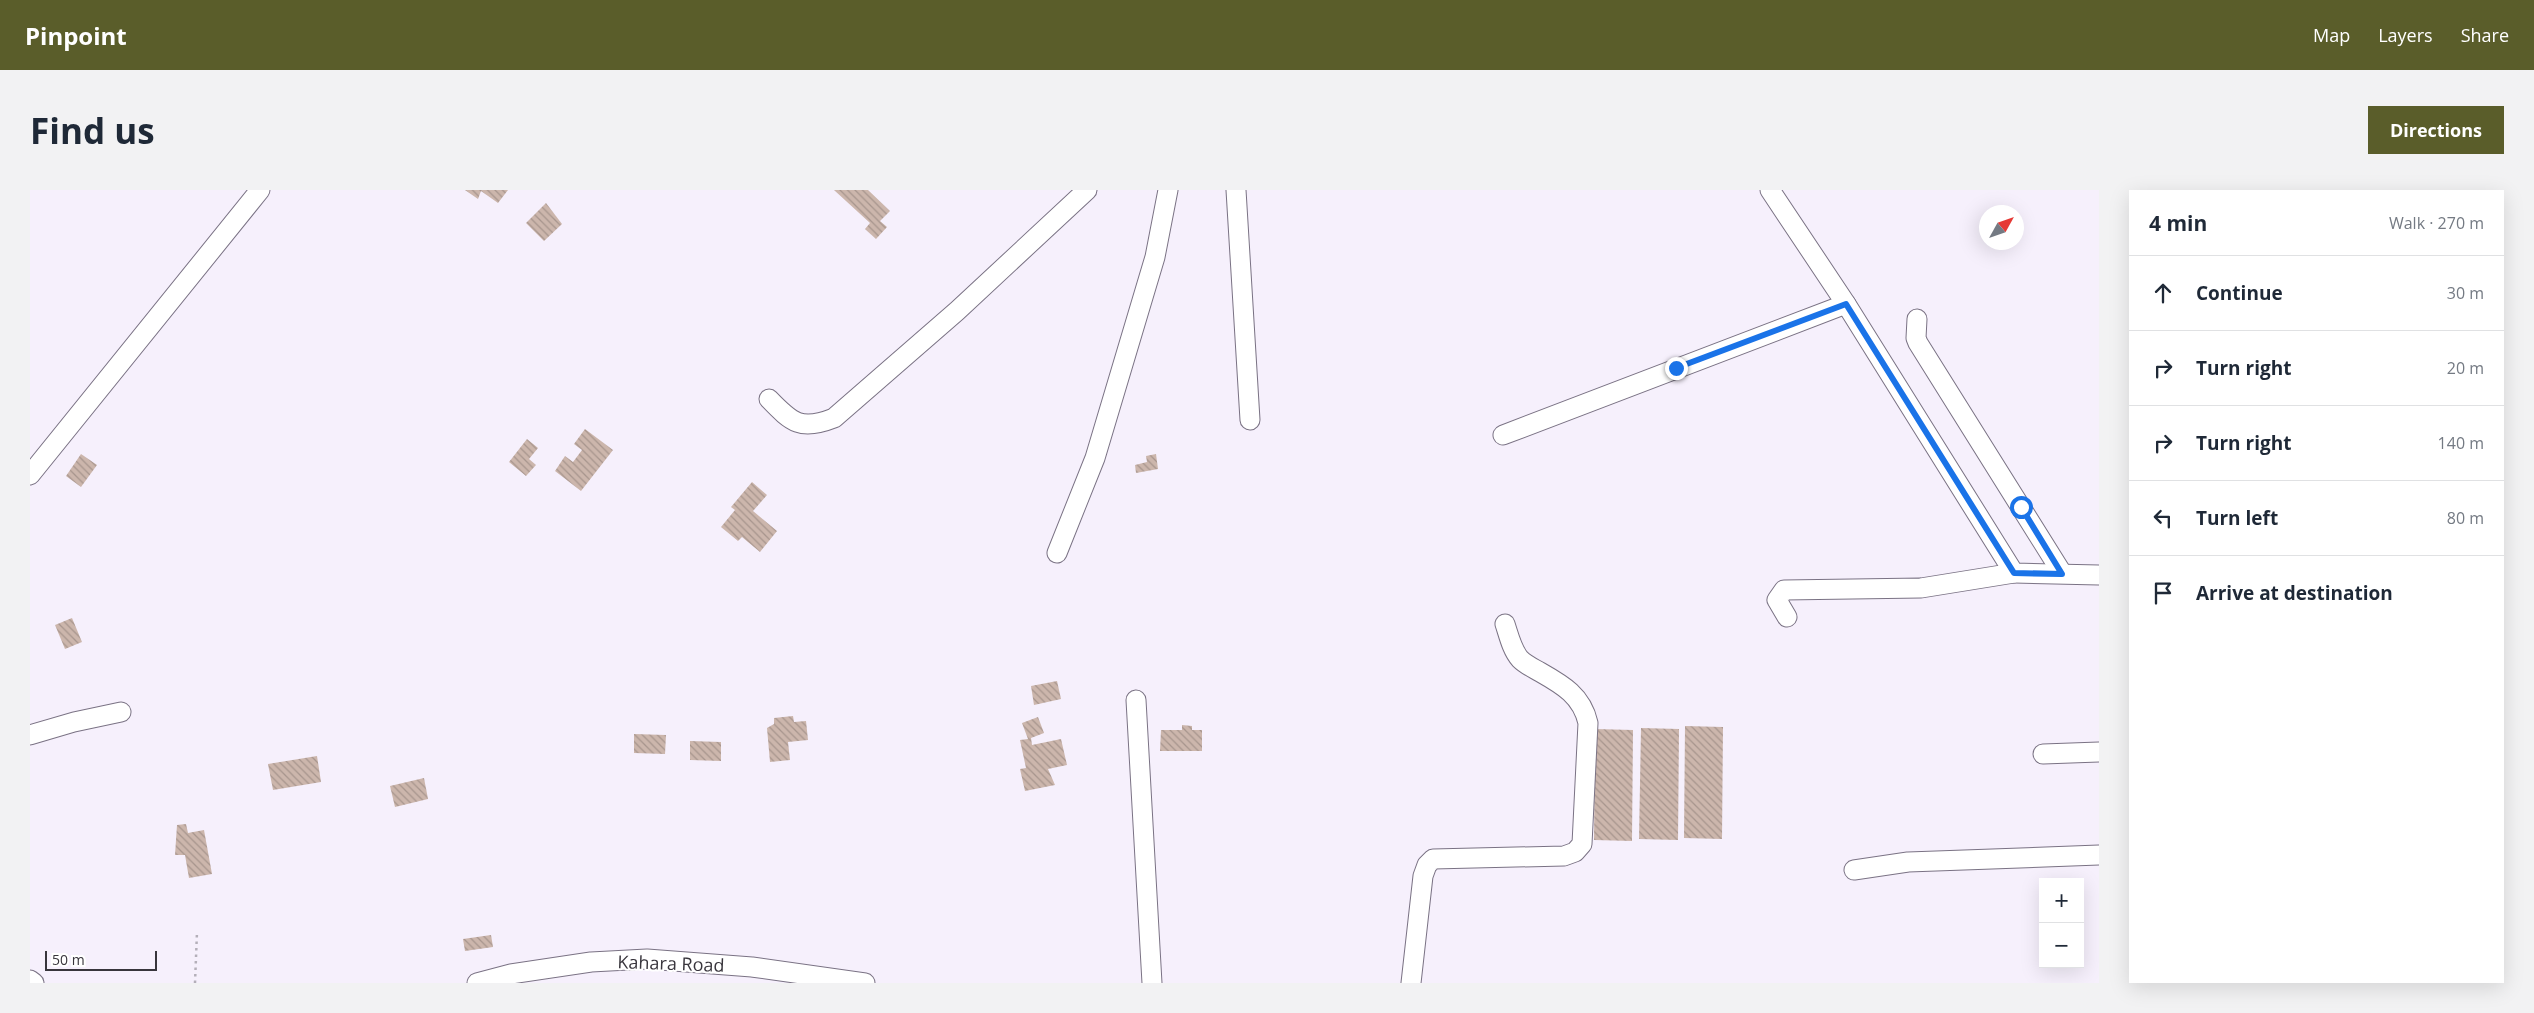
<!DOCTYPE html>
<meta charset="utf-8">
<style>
body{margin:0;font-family:"Open Sans",sans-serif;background:#f2f2f3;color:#1f2937}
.controls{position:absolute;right:15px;bottom:15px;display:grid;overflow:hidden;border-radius:0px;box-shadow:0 5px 20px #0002}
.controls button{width:45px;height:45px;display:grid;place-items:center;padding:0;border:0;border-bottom:1px solid #e0e1e3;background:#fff;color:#1f2937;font:25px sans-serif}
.compass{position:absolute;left:1949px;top:15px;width:45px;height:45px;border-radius:50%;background:#fff;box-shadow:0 5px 20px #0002;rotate:50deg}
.scale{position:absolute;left:15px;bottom:12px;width:112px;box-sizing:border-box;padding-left:5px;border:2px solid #38353c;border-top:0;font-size:14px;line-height:18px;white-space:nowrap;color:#38353c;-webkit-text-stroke:4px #fff;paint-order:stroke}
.stop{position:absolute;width:15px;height:15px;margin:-11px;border:4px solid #1a73e8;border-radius:50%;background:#fff}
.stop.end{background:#1a73e8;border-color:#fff;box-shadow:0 1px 5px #0008}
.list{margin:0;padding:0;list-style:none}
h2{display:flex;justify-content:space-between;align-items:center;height:65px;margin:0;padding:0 20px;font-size:21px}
h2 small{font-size:16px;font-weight:400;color:#747a83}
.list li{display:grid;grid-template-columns:32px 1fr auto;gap:15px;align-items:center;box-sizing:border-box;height:75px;padding:0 20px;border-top:1px solid #e0e1e3}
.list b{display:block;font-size:19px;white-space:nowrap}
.list em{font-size:16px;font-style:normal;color:#747a83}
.icon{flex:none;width:28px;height:28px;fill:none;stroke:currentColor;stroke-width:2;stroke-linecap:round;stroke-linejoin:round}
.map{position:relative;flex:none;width:2069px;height:793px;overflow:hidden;border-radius:0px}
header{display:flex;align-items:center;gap:30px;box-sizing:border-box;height:70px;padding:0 25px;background:#5a5d2a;color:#fff}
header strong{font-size:24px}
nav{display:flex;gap:28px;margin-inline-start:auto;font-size:18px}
.intro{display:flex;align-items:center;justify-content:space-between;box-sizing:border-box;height:120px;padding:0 30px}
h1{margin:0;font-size:35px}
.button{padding:12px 22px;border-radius:0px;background:#5a5d2a;color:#fff;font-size:18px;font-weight:700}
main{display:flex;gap:30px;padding:0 30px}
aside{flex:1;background:#fff;border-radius:0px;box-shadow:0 5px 20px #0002}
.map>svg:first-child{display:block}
.building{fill:url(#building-back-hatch)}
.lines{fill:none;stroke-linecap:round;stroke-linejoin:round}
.minor-casing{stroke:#7a7284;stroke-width:21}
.path{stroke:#b4afb9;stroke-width:2.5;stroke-dasharray:2.5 4;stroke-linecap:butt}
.minor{stroke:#fff;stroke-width:19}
.route{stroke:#1a73e8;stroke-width:6}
.labels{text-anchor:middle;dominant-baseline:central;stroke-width:4;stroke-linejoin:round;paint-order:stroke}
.street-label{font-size:18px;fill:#38353c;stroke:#fff}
</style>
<header>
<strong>Pinpoint</strong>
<nav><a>Map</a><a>Layers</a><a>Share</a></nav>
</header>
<div class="intro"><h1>Find us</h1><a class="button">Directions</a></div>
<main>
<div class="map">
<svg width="2069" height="793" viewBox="0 0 2069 793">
<defs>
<pattern id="building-back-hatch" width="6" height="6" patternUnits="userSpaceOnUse" patternTransform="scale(1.25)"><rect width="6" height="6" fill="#ccb6ac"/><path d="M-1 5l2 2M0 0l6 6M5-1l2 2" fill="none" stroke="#a7958d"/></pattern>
</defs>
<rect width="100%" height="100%" fill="#f6f0fc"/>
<!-- building -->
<g class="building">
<path d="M435 0H478L468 13 451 1 448 9Z"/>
<path d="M804 0H838L860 21 850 31 857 37 846 49 835 39 840 33Z"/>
<path d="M516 13 532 34 514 51 496 33Z"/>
<path d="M555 239 583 260 551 301 525 281 535 266 543 272 552 260 544 254Z"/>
<path d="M497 249 508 258 499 269 506 275 496 286 479 272Z"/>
<path d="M51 264 67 275 51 297 36 286Z"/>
<path d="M1126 264 1128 279 1106 283 1105 275 1117 272 1116 266Z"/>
<path d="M722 292 737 305 723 321 747 341 730 362 712 347 708 351 691 337 705 320 701 317Z"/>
<path d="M42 428 52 452 35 459 25 435Z"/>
<path d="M1027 491 1031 509 1004 515 1001 496Z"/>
<path d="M763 526 764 532 776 531 778 550 758 552 760 570 740 572 737 538 744 534V528Z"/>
<path d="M1008 527 1014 543 1001 548 1002 555 1031 549 1037 575 1018 579 1025 595 995 601 990 579 996 578 990 550 998 549 992 533Z"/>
<path d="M1152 535 1162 536V540H1172V561H1130L1131 540H1152Z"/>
<path d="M1655 536 1693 537 1692 649 1654 648Z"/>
<path d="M1611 538 1649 539 1648 650 1609 649Z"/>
<path d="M1565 539 1603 540 1602 651 1564 650Z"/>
<path d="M604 544 636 545 635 564 604 563Z"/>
<path d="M660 551 691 552V571L660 570Z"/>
<path d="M287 566 291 592 243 600 238 574Z"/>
<path d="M394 588 398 609 365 617 360 596Z"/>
<path d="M156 634 158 643 174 640 182 684 159 688 155 665H145L147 635Z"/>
<path d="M461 745 463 757 435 761 433 749Z"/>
</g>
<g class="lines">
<!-- minor casing -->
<g class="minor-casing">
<g id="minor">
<path d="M1206 0 1220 230"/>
<path d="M1740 0 1816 114 1984 383 2069 385"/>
<path d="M1887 129 1886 148 1888 153 2032 383"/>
<path d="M739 209C762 233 771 241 804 228L927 121 1057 0"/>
<path d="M1473 245 1816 114"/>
<path d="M0 285 230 0"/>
<path d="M1027 363 1065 268 1125 67 1138 0"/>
<path d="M1757 427 1747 410 1754 400 1891 398 1984 383"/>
<path d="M1106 510 1122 793"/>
<path d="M0 545 44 532 91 522"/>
<path d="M2013 564 2069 562"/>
<path d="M1824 680 1878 672 2069 665"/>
<path d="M0 790 4 793"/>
<path d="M447 793 481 784 561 772 617 769 722 777 835 793"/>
<path d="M1381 793 1393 686 1397 675 1403 669 1534 666 1545 662 1552 654 1558 533C1552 506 1533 495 1510 482 1503 478 1496 475 1490 469 1482 460 1479 446 1475 434"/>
</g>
</g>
<!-- path -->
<path class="path" d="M165 793 167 742"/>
<!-- minor -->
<use href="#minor" class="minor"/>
</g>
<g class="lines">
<!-- route -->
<path class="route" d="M1646 178 1816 114 1984 383 2032 384 1991 317"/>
</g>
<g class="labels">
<!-- street labels -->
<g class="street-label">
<text transform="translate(641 773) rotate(2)">Kahara Road</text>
</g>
</g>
</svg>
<div class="controls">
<button>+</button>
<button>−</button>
</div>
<svg class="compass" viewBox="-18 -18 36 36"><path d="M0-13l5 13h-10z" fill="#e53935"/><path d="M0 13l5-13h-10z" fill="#747a83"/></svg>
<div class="scale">50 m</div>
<div class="stop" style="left:1991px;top:317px"></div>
<div class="stop end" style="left:1646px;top:178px"></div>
</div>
<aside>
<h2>4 min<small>Walk · 270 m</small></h2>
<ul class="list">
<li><svg class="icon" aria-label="ahead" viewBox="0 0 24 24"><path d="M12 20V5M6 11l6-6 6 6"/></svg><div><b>Continue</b></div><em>30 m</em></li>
<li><svg class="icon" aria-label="right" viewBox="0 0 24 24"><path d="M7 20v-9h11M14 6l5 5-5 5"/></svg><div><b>Turn right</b></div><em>20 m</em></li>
<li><svg class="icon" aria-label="right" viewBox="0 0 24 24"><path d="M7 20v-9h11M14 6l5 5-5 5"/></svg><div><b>Turn right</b></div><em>140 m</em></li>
<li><svg class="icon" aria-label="left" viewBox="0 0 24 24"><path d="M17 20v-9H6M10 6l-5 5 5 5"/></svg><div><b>Turn left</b></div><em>80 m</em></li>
<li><svg class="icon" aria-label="arrive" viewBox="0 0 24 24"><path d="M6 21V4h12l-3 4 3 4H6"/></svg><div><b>Arrive at destination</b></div></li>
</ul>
</aside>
</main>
